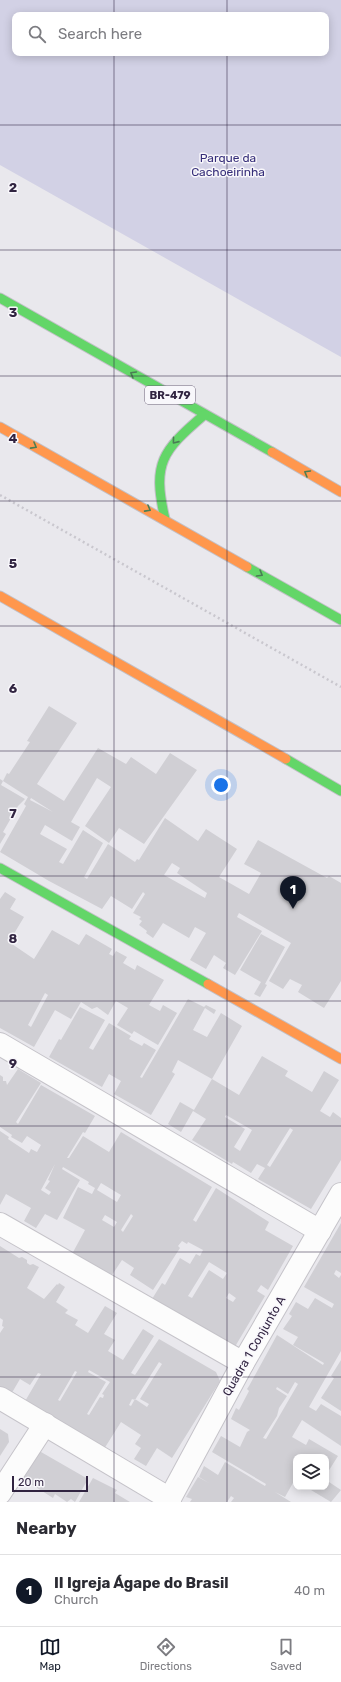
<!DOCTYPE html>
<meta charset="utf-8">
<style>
body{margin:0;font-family:Rubik,sans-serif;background:#f2f2f3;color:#2b2b33}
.controls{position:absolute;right:12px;bottom:12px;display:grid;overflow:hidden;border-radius:8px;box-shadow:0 2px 10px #0003}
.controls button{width:36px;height:36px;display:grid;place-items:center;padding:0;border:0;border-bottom:1px solid #e1e1e2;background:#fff;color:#2b2b33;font:20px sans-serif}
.scale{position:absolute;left:12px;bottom:10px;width:76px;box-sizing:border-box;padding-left:4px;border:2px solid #312441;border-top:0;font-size:11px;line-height:14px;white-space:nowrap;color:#312441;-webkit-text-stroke:3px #f8f7fb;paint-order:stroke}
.you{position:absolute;left:221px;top:785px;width:14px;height:14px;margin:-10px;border:3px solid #fff;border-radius:50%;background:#1a73e8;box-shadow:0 0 0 6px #1a73e833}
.badge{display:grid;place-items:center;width:26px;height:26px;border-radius:50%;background:#111827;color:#fff;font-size:13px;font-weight:700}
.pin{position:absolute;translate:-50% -33px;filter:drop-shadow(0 1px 2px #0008)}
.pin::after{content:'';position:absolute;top:21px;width:14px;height:12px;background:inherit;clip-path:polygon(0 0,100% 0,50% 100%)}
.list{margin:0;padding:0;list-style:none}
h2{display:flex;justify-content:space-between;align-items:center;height:52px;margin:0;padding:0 16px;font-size:17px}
h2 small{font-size:13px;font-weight:400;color:#7c7c81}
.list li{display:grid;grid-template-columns:26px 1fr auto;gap:12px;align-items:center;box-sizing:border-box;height:72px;padding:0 16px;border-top:1px solid #e1e1e2}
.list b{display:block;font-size:15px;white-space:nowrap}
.list p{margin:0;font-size:13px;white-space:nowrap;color:#7c7c81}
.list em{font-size:13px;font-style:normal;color:#7c7c81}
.icon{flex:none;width:22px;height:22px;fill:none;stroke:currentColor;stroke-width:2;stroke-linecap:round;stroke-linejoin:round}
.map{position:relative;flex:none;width:341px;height:1502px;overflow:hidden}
.search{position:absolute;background:#fff;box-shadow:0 2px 10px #0003;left:12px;right:12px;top:12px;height:44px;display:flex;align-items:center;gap:10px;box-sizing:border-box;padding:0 14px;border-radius:8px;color:#7c7c81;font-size:15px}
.sheet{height:124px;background:#fff}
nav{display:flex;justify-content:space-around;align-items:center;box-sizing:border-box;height:56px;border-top:1px solid #e1e1e2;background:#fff;font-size:11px;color:#7c7c81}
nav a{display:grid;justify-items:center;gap:2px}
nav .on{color:#111827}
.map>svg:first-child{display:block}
.green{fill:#d2d1e5;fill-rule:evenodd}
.building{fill:#d0cfd4;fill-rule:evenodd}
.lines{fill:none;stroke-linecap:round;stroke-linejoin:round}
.street-casing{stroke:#c5c3c9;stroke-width:24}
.fast-casing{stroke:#c2c0c7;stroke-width:11}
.slow-casing{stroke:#c2c0c7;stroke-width:11}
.path{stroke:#c9c7ce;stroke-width:2.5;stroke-dasharray:2 3;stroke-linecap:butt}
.street{stroke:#fcfcfc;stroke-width:22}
.fast{stroke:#63d668;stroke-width:9}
.slow{stroke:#ff974d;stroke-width:9}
.oneway{stroke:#4a7d54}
.grid{fill:none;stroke:#312441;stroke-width:1;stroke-opacity:0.55}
.labels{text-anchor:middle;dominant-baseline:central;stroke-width:3;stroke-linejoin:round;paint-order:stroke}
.shield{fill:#f8f7fb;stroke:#6d6379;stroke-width:1}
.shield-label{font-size:11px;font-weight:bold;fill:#312441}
.park-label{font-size:12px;fill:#362e79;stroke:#f8f7fb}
.street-label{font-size:12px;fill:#312441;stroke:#f8f7fb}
.grid-label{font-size:13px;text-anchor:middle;font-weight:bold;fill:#312441;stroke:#f8f7fb;stroke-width:3;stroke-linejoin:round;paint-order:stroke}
</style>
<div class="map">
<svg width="341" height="1502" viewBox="0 0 341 1502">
<rect width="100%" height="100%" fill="#e9e8ed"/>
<!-- green -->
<path class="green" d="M0 0H341V357L0 165ZM15 15H326V53H15Z"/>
<!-- building -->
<g class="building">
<path d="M49 706 77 723 37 784 64 801 98 748 126 764 131 757 156 774 170 753 197 770 144 844 119 828 109 843 85 826 111 787 97 778 71 822 80 827 72 841 45 825 40 834 67 849 59 862 63 864 83 830 103 843 84 877 87 879 108 844 135 862 137 859 139 860 165 818 198 841 206 829 237 849 219 877 249 894 261 873 244 864 258 840 327 878 329 876 341 883V981L324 1008 298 992 302 985 290 979 283 989 269 981 291 943 239 913 237 917 262 931 235 975 223 968 226 963 214 955 206 969 190 960 206 933 195 927 189 938 163 923 153 938 146 933 147 931 139 925 142 921 139 919 141 917 133 913 145 894 143 892 132 909 111 896 102 909 49 881 0 852 26 806 24 804 28 797 3 781 1 785 25 799 18 806 3 832 6 834 0 844V779L3 781 7 773 9 774 30 742 27 741ZM31 798 53 812 30 800ZM172 863 180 868 177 873 207 893 205 898 164 875Z"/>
<path d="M5 892 16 899 10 909 24 917 9 942 34 959 52 930 79 945 86 934 112 949 109 954 113 956 116 951 127 957 123 963 135 970 137 965 164 980 149 1005 160 1011 163 1005 177 1013 158 1045 134 1031 132 1034 117 1025 128 1008 116 1001 108 1015 97 1007 92 1009 81 1002 71 1019 55 1010 34 1047 0 1028V899ZM45 993 48 995 31 1027 28 1025Z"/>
<path d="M261 934 285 947 265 984 267 985 260 997 254 994 261 982 240 970Z"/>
<path d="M188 999 204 1007 206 1005 216 1010 214 1014 205 1008 193 1030 207 1037 221 1013 242 1026 212 1079 239 1095 262 1056 288 1071 285 1076 312 1092 324 1071 339 1080 320 1111 330 1117 333 1112 341 1118V1160L311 1209 258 1179 265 1168 257 1164 251 1173 233 1162 232 1164 192 1140 206 1119 193 1111 181 1132 168 1124 180 1102 194 1110 212 1079 178 1060 172 1072 175 1074 151 1115 114 1094 121 1081 109 1074 102 1087 49 1057 59 1039 61 1040 80 1007 105 1020 89 1048 93 1050 109 1023 131 1036 129 1039 142 1046 144 1043 156 1050 140 1077 142 1078ZM226 1115 252 1130 240 1151 234 1147 245 1129 225 1117ZM290 1128 293 1130 270 1167 267 1165Z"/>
<path d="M18 1069 41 1083 16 1122 18 1124 41 1085 95 1116 85 1133 83 1132 67 1158H69L83 1136 109 1152 121 1132 212 1187 193 1220 196 1222 216 1188 269 1222 265 1230 293 1246 268 1290 261 1285 257 1291 265 1296 236 1345 230 1347 152 1299 162 1283 165 1285 180 1258 190 1264 196 1254 200 1256 203 1250 188 1242 187 1244 182 1241 178 1246 180 1248 153 1290 130 1275 134 1268 122 1260 112 1275 72 1254 85 1230 63 1218 78 1187 92 1194 95 1188 88 1184 89 1182 63 1167 62 1169 80 1180 57 1220 45 1214 36 1228 24 1221 31 1208 6 1194 0 1205V1131L9 1137 8 1139 29 1153 31 1149 37 1152 41 1145 27 1136 22 1143 11 1137 12 1135 0 1127V1075L3 1077V1081H6L7 1085ZM55 1164 48 1180 50 1181 45 1188 51 1192 49 1195 41 1190ZM101 1183 121 1195 117 1202 97 1190ZM131 1214 133 1216 123 1232 121 1230ZM105 1215 117 1222 114 1227 102 1220ZM209 1262 227 1273 223 1279 209 1270 192 1298 188 1296ZM229 1293 236 1298 233 1302 226 1298Z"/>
<path d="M341 1223V1273L336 1270 334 1274 339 1278 341 1275V1351L309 1407 316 1411 321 1404 341 1416V1446L302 1420 292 1437 306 1445 309 1439 338 1456 326 1475V1457H296V1482L294 1481 285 1497 275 1492 291 1502H231L234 1498 231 1496 227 1502H190L192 1499 186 1497 198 1477 209 1483 199 1477 204 1466 218 1475 225 1462 265 1486 266 1484 212 1452 221 1436 240 1447 247 1432 250 1430 231 1419 236 1408 239 1410 249 1391 247 1389 249 1386 277 1335 323 1365 324 1363 293 1345 298 1337 283 1329 292 1316 289 1314 296 1302 308 1309 315 1298 332 1308 334 1304 304 1287ZM295 1382 298 1384 266 1439 263 1438 277 1416 279 1408 287 1396 276 1389 277 1387 288 1394Z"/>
<path d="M0 1246 19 1258 22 1257 27 1260V1263L30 1265 33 1264 39 1267 27 1288 44 1299 57 1284 58 1285 59 1283 65 1287 56 1302 68 1310 65 1313 78 1320 75 1325 88 1333 105 1306 117 1313 104 1334 115 1340 108 1351 123 1360 143 1329 154 1336 131 1373 135 1375 159 1339 216 1372 220 1381 172 1458 157 1448 146 1466 134 1459 141 1448 135 1444 141 1435 121 1422 104 1449 24 1403 41 1374 38 1373 30 1385 20 1379 10 1396 0 1390V1333L4 1327 2 1326 3 1320 0 1318ZM159 1362 162 1364 140 1399 149 1404 147 1407 135 1399 131 1406 129 1405 132 1399 135 1400ZM89 1370 110 1382 102 1394 104 1395 103 1398 100 1397 89 1415 87 1414 106 1382 88 1372ZM75 1371 77 1372 60 1401 58 1400Z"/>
<path d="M341 1360V1411L321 1398 334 1378 331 1376Z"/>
<path d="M0 1429 8 1434 9 1442 0 1456Z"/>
<path d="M41 1452 88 1479 75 1502 71 1499 67 1502 55 1494 53 1498 20 1477 35 1453Z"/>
<path d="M93 1478 117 1490 115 1493 130 1502H79Z"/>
<path d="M326 1480 341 1490 331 1502 306 1487H326Z"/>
</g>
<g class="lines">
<!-- street casing -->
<g class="street-casing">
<g id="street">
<path d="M0 1044 320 1231"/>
<path d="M0 1224 243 1363"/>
<path d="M0 1398 170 1499"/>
<path d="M0 1493 45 1424"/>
<path d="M168 1502 243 1363 341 1194"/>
</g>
</g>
<!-- fast casing -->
<g class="fast-casing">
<g id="fast">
<path d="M0 298 272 452"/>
<path d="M165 519C152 463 162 451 204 415"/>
<path d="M247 567 341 620"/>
<path d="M286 759 341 791"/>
<path d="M0 868 208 984"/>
</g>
</g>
<!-- slow casing -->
<g class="slow-casing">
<g id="slow">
<path d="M0 427 247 567"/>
<path d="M272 452 341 492"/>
<path d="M0 596 286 759"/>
<path d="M208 984 341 1059"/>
</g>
</g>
<!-- path -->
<path class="path" d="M0 495 341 687"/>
<!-- street -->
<use href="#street" class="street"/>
<!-- fast -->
<use href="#fast" class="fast"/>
<!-- slow -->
<use href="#slow" class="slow"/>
</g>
<!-- one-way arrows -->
<defs><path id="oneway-chevron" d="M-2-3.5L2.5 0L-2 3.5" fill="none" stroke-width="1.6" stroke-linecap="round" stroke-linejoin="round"/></defs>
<g class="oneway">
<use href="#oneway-chevron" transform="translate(133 374) rotate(-150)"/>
<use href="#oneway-chevron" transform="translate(175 441) rotate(129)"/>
<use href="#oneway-chevron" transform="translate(34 446) rotate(29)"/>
<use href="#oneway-chevron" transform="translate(307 473) rotate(-150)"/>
<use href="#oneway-chevron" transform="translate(148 509) rotate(29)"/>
<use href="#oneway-chevron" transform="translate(260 574) rotate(30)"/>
</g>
<!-- grid -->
<path class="grid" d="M114 0V15M227 0V15M114 53V1502M227 53V1502M0 125H341M0 250H341M0 376H341M0 501H341M0 626H341M0 751H341M0 876H341M0 1001H341M0 1126H341M0 1252H341M0 1377H341"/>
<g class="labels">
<!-- shield labels -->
<rect class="shield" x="145" y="386" width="50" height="18" rx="3"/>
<g class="shield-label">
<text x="170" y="395">BR-479</text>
</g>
<!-- park labels -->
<g class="park-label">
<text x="228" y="158">Parque da<tspan x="228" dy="14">Cachoeirinha</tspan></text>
</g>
<!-- street labels -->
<g class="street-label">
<text transform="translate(254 1346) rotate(-60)">Quadra 1 Conjunto A</text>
</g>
</g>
<g class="grid-label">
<text x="13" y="192">2</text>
<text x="13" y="317">3</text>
<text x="13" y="443">4</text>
<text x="13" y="568">5</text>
<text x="13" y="693">6</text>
<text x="13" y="818">7</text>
<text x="13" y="943">8</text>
<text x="13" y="1068">9</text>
</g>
</svg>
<div class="controls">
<button><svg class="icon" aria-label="layers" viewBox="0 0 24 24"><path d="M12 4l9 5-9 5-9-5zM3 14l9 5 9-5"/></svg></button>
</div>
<div class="scale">20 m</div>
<div class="you"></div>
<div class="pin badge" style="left:293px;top:909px">1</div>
<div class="search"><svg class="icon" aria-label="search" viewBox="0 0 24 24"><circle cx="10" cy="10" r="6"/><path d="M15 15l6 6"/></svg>Search here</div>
</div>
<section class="sheet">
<h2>Nearby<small></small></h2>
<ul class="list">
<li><span class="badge">1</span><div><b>II Igreja Ágape do Brasil</b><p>Church</p></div><em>40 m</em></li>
</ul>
</section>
<nav>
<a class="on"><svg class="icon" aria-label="map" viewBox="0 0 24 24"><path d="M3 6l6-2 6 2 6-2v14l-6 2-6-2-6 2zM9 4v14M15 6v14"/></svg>Map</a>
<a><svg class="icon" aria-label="directions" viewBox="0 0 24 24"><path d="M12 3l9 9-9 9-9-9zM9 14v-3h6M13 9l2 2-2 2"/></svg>Directions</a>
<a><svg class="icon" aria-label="saved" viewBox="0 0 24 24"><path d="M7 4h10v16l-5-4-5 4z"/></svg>Saved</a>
</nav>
